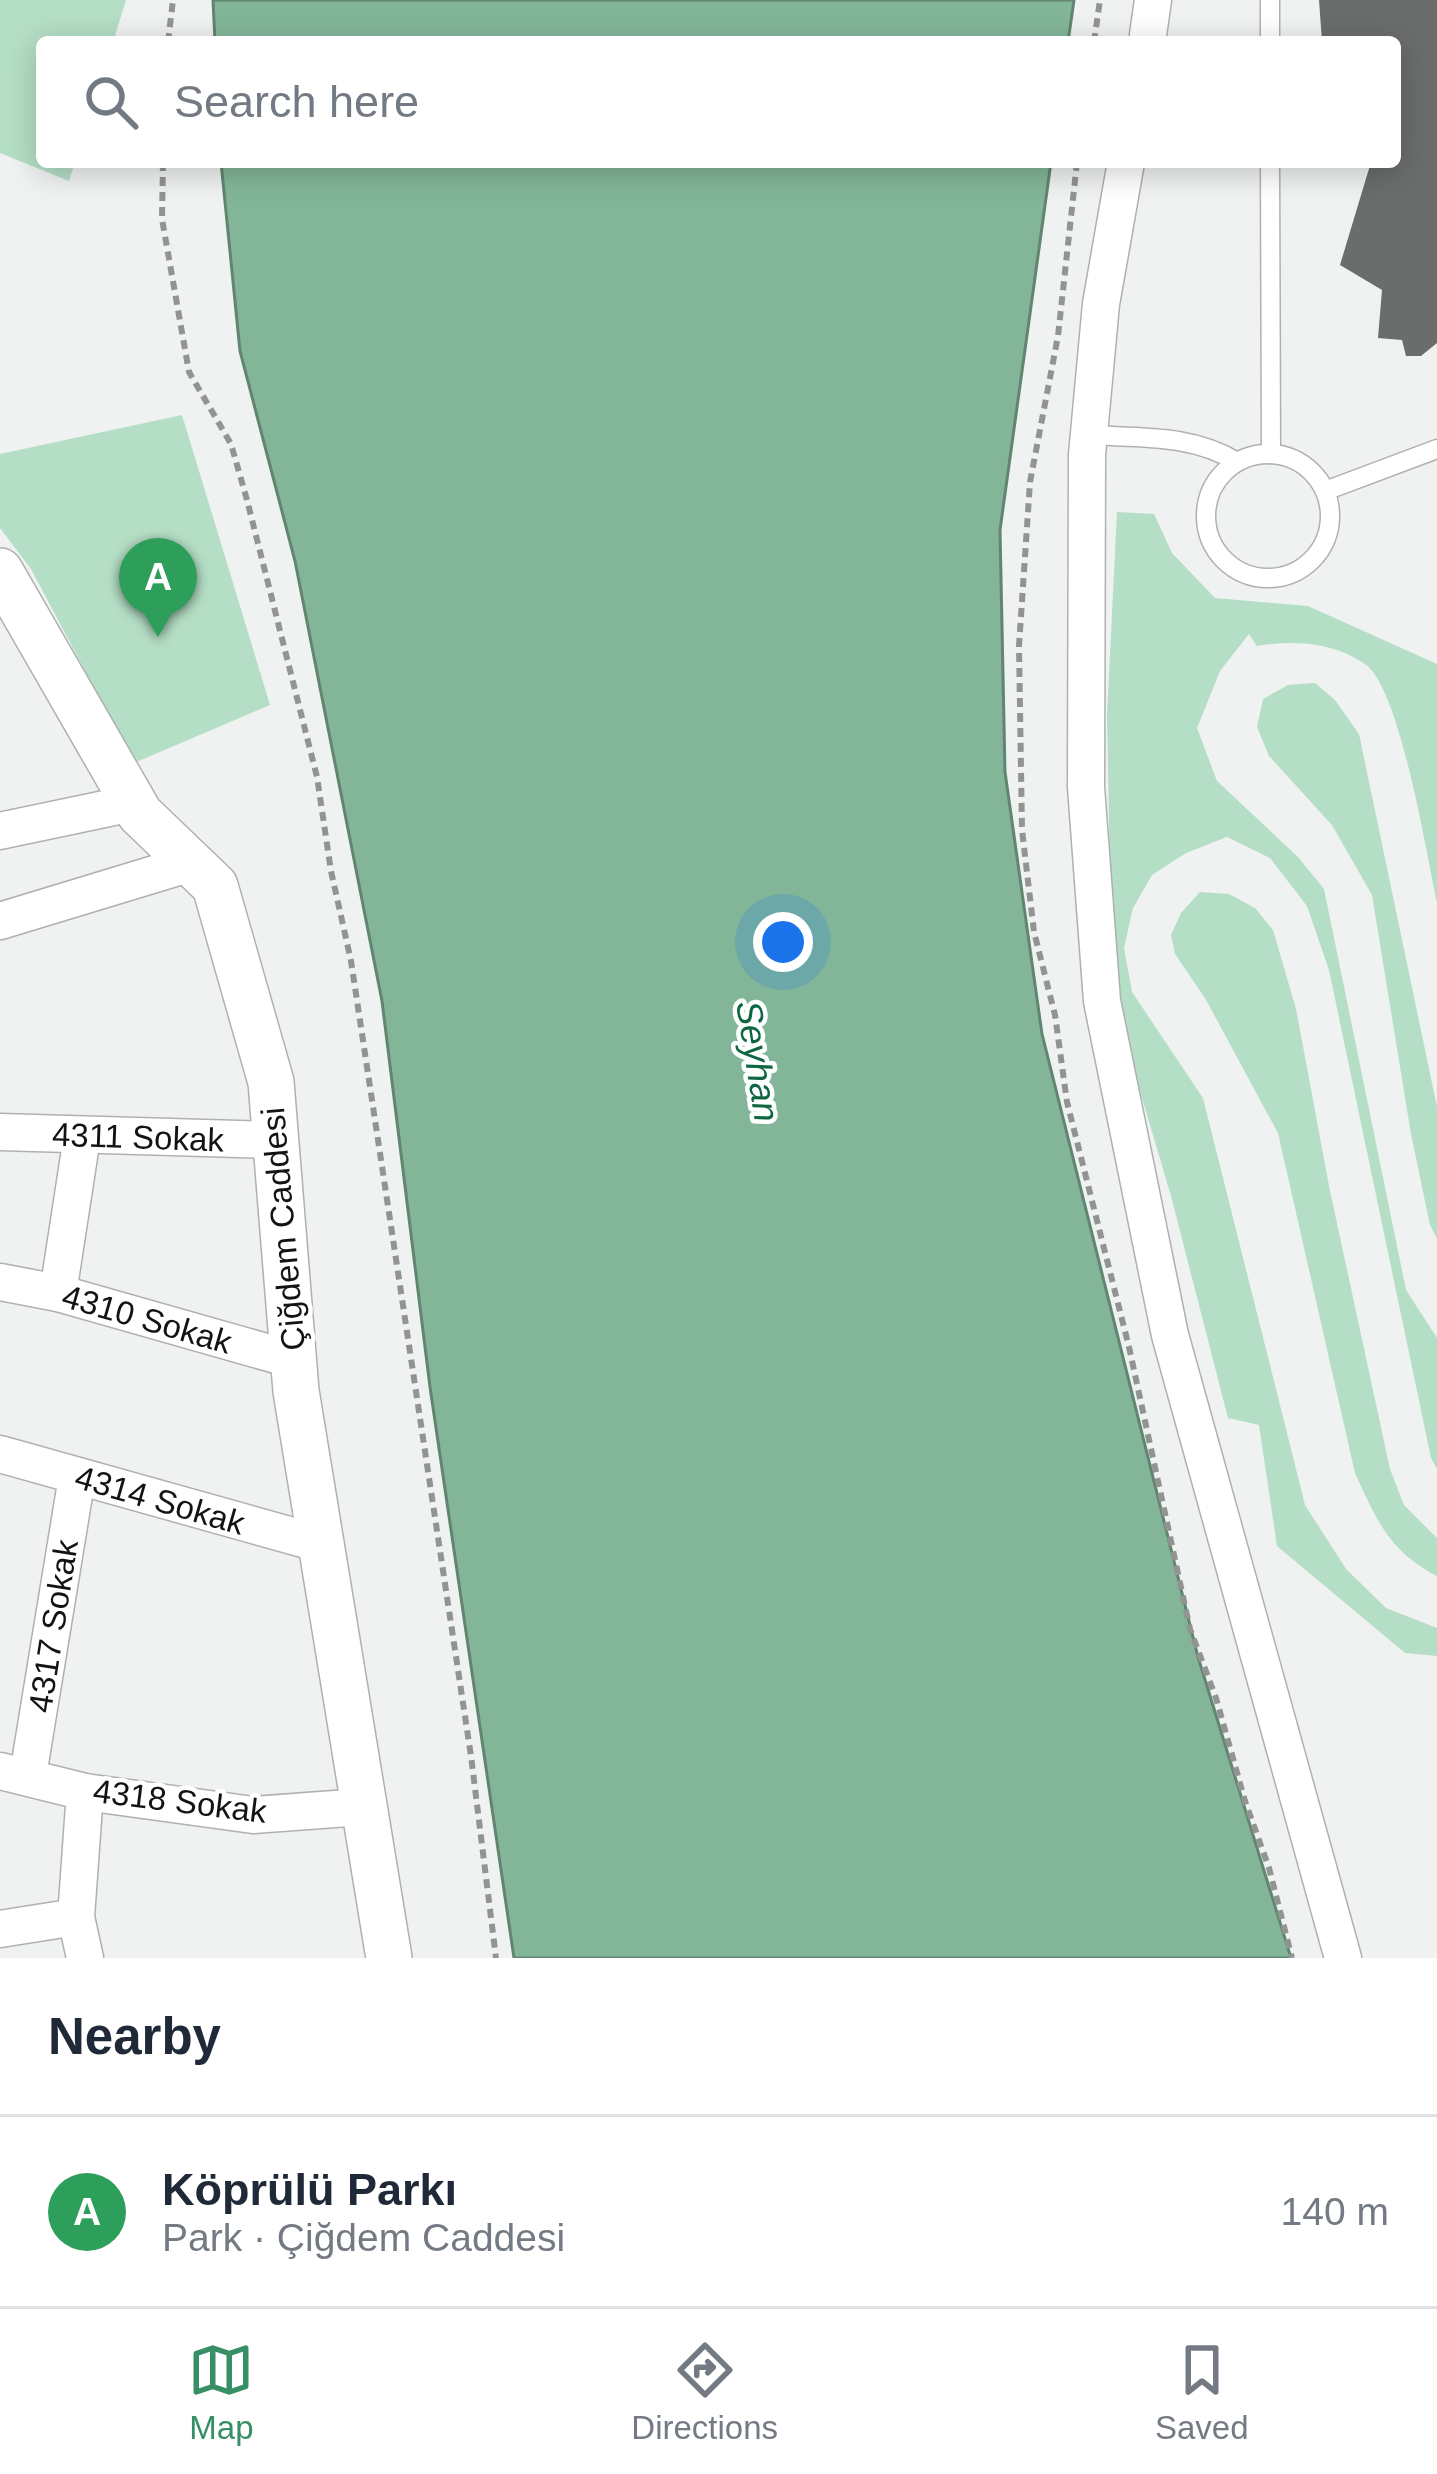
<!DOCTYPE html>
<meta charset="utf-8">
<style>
body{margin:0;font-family:Helvetica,sans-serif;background:#f6f6f7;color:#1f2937}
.you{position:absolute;left:783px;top:942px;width:42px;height:42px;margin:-30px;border:9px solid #fff;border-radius:50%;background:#1a73e8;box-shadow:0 0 0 18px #1a73e833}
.badge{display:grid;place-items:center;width:78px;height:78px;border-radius:50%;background:#379065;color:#fff;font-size:39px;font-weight:700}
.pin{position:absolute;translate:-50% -99px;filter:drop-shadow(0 3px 6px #0008)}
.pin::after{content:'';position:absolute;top:63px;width:42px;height:36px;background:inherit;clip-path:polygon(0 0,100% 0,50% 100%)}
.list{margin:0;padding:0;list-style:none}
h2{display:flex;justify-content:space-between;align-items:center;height:156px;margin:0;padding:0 48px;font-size:51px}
h2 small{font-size:39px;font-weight:400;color:#747a83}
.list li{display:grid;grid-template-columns:78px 1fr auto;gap:36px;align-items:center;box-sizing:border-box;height:192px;padding:0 48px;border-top:3px solid #e0e1e3}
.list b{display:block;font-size:45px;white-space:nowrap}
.list p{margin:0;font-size:39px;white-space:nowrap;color:#747a83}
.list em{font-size:39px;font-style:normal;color:#747a83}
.icon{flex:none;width:66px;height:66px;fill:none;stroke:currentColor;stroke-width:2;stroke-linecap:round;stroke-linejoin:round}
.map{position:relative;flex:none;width:1437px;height:1958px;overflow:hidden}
.search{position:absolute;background:#fff;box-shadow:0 6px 30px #0003;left:36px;right:36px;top:36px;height:132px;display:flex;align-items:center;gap:30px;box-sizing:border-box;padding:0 42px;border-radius:12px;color:#747a83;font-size:45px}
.sheet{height:348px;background:#fff}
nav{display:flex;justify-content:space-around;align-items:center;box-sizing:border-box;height:168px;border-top:3px solid #e0e1e3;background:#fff;font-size:33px;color:#747a83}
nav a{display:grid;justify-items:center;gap:6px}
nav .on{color:#379065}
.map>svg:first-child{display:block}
.green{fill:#b4dec5}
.water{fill:#83b699;stroke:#618570;stroke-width:3}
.building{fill:#6a6d6b}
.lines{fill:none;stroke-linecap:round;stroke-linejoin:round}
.service-casing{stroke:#afb1b0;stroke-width:21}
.minor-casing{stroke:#afb1b0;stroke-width:39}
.tertiary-casing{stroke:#afb1b0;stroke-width:48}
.path{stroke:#929492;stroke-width:6;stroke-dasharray:9 6;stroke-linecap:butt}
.service{stroke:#fff;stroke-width:18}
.minor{stroke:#fff;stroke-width:36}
.tertiary{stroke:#fff;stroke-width:45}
.labels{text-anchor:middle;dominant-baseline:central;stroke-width:9;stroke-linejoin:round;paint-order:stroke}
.street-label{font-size:33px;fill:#121312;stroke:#feffff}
.water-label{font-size:36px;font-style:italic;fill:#0e6642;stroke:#feffff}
</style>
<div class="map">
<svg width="1437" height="1958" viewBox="0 0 1437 1958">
<rect width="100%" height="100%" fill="#eff2f0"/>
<!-- green -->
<g class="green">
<path d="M0 0H126L113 42H42V162H75L69 181 0 153Z"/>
<path d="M182 415 270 705 134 763 31 569 0 528V454Z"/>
<path d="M1117 512 1154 514 1172 553 1215 598 1308 606 1437 664V903C1427 857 1400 687 1365 664 1333 642 1294 640 1257 646L1249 634 1220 671 1197 728 1217 781 1298 857 1324 889 1406 1290 1437 1338V1469L1431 1458 1329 970 1307 906 1270 858 1227 837 1186 853 1152 875 1133 908 1124 948 1132 992 1203 1098 1305 1505 1346 1569 1386 1608 1437 1628V1656L1405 1653 1277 1546 1259 1425 1228 1418 1171 1196 1129 1054 1111 927 1107 715Z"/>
<path d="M1315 683 1335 700 1359 734 1437 1107V1239L1430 1225 1411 1134 1372 895 1332 825 1269 756 1257 727 1263 699 1288 685Z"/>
<path d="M1200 892 1229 894 1255 908 1273 930 1296 1009 1330 1191 1390 1469 1404 1505 1437 1538V1576C1389 1551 1377 1521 1355 1473L1278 1133 1205 998 1175 954 1171 935 1181 913Z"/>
</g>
<!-- water -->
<g class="water">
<path d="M213 0H1074L1068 42H215Z"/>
<path d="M221 162H1051L1000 530 1005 772 1042 1034 1198 1657 1291 1958H514L430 1387 382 1001 295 561 240 351Z"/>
</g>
<!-- building -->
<path class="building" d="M1319 0H1437V343L1421 356H1406L1402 340 1378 338 1382 290 1340 265 1371 162H1395V42H1322Z"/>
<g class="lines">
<!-- service casing -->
<g class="service-casing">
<g id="service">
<path d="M1270 0V42"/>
<path d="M1270 162 1271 454"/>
<path d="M1089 435C1139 438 1193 434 1237 462"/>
<circle cx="1268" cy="516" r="62"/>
<path d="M1325 491 1437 449"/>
</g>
</g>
<!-- minor casing -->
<g class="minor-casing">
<g id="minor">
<path d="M1147 42 1153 0"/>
<path d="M1126 162 1101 304 1087 455 1086 787 1102 1001 1170 1335 1343 1958"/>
<path d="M0 831 133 803"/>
<path d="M0 921 191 863"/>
<path d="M0 1132 276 1140"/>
<path d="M0 1282 58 1293 294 1360"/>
<path d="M58 1293 82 1137"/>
<path d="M0 1454 321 1544"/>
<path d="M0 1771 85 1792 253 1815 362 1807"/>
<path d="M28 1775 77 1477"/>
<path d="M0 1929 76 1917"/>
<path d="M85 1958 76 1917 85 1792"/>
</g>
</g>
<!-- tertiary casing -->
<g class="tertiary-casing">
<path id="tertiary" d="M0 571 140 814 215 886 271 1082 296 1391 389 1958"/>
</g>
<!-- path -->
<g class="path">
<path d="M168 42 173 0"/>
<path d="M1094 42 1100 0"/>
<path d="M163 162 162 219 189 372 231 444 247 500 317 777 331 871 351 961 471 1756 496 1958"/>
<path d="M1077 162 1058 336 1030 482 1019 646 1022 830 1034 932 1055 1015 1067 1102 1129 1347 1190 1629 1216 1698 1245 1801 1269 1868 1292 1958"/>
</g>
<!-- service -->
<use href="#service" class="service"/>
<!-- minor -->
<use href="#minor" class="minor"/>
<!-- tertiary -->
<use href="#tertiary" class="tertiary"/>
</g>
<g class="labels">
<!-- street labels -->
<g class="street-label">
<text transform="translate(138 1137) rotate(2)">4311 Sokak</text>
<text transform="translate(283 1229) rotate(-95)">Çiğdem Caddesi</text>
<text transform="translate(147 1319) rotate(16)">4310 Sokak</text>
<text transform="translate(160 1500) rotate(16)">4314 Sokak</text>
<text transform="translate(53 1626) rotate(-81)">4317 Sokak</text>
<text transform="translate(180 1801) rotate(7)">4318 Sokak</text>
</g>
<!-- water labels -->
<g class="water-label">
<text transform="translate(758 1061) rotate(81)">Seyhan</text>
</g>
</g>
</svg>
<div class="you"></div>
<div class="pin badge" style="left:158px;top:637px;background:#2e9e5b">A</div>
<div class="search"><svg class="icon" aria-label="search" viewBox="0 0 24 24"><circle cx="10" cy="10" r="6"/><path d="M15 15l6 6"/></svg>Search here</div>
</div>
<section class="sheet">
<h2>Nearby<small></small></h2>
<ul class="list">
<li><span class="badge" style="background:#2e9e5b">A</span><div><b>Köprülü Parkı</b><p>Park · Çiğdem Caddesi</p></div><em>140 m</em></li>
</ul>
</section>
<nav>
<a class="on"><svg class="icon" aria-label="map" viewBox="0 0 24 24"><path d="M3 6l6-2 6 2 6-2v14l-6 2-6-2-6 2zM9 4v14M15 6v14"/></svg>Map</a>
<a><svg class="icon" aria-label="directions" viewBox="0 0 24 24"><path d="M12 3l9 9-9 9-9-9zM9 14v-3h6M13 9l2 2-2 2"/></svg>Directions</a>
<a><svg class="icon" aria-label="saved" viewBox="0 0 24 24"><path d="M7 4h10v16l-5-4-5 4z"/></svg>Saved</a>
</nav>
